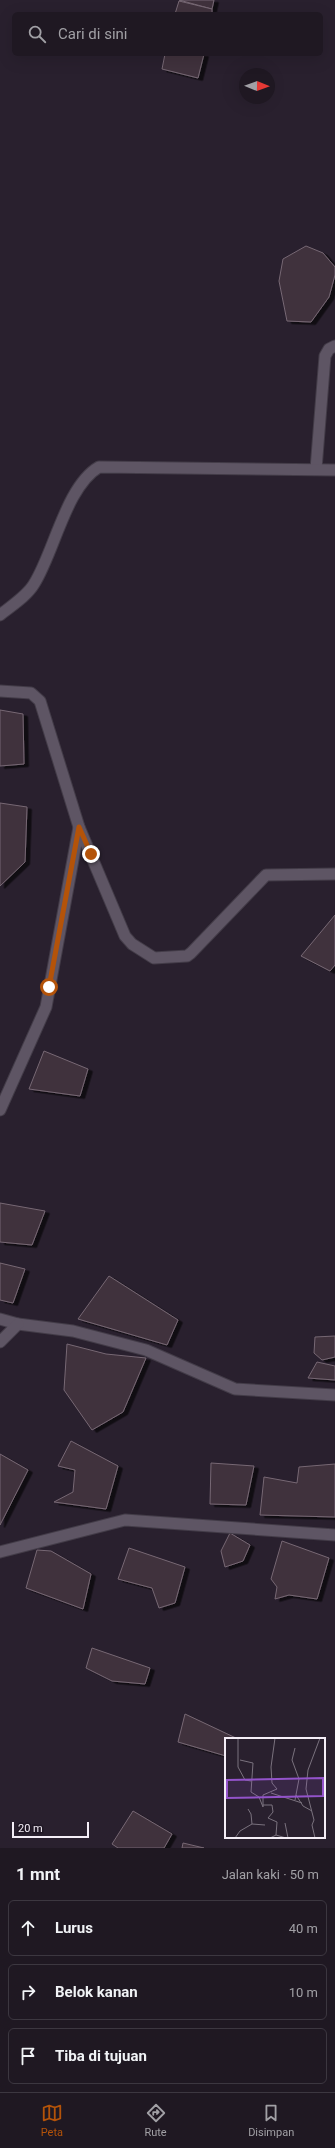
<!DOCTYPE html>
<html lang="id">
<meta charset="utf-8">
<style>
body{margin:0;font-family:Roboto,sans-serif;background:#27212a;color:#f1f3f6}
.compass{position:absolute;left:239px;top:68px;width:36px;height:36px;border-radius:50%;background:#1f1822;box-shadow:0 4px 16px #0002;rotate:91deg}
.scale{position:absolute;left:12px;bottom:10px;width:77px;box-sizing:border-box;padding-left:4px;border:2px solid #f4eef7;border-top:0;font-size:11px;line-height:14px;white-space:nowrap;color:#f4eef7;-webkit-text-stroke:3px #1f1724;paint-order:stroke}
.stop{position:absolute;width:12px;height:12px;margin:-9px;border:3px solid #b45309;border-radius:50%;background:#fff}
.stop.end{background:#b45309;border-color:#fff;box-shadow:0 1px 4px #0008}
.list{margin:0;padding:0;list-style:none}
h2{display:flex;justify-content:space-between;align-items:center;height:52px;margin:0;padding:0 16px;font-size:17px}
h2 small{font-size:13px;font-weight:400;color:#a1a0a5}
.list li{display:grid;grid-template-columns:26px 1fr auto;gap:12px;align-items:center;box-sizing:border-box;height:56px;margin:0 8px 8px;padding:0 8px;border:1px solid #3c3740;border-radius:6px}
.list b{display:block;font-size:15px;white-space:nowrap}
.list em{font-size:13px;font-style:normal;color:#a1a0a5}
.icon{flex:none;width:22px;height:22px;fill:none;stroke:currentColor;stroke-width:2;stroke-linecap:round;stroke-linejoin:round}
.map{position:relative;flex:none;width:335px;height:1848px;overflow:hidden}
.search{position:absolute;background:#1f1822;box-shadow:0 4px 16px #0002;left:12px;right:12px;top:12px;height:44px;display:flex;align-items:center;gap:10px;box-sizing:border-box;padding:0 14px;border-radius:6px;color:#a1a0a5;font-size:15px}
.sheet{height:244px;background:#1f1822}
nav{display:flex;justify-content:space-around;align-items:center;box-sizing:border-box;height:56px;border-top:1px solid #3c3740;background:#1f1822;font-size:11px;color:#a1a0a5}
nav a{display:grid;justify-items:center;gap:2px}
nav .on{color:#b45309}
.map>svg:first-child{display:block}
.building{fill:#3f313c;stroke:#776874;filter:url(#shadow)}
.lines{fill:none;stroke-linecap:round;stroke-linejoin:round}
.minor-casing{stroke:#433c48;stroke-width:13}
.minor{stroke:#5e5564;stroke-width:11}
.route{stroke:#b45309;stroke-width:5}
.inset-road{fill:none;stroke:#7a727e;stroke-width:1}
.view{fill:#9353ca;fill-opacity:0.15;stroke:#9353ca;stroke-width:2}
.inset-edge{fill:none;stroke:#f4eef7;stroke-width:2}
</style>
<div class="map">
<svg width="335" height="1848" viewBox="0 0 335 1848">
<defs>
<filter id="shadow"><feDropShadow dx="4.5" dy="2.5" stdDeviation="0" flood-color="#0009"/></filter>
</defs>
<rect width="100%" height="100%" fill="#29202e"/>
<!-- building -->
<g class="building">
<path d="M179 0H214L212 9Z"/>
<path d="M179 1 212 9V14H175Z"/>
<path d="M165 54H204L198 78 162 69Z"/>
<path d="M306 246 323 253 335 267V275L329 297 311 322 287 321 279 281 283 259Z"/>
<path d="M0 710 23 714 24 764 0 766Z"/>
<path d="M0 803 27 807 25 862 0 886Z"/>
<path d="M335 915V965L330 971 301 956Z"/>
<path d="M44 1051 88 1069 80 1096 29 1089Z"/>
<path d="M0 1203 45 1211 32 1245 0 1242Z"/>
<path d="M0 1263 25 1269 13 1303 0 1300Z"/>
<path d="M109 1276 178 1320 167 1345 78 1319Z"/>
<path d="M335 1336V1357L322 1360 314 1353 315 1337Z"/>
<path d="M67 1344 106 1354 146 1358 123 1412 92 1430 64 1390Z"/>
<path d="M317 1362 335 1366V1380L308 1378Z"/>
<path d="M71 1441 118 1466 106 1509 54 1502 73 1492 75 1470 58 1466Z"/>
<path d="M0 1454 28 1470 0 1525Z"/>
<path d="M211 1463 254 1466 246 1505 210 1504Z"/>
<path d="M335 1464V1517L260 1515 264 1477 297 1483 299 1467Z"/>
<path d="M230 1533 250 1545 243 1561 225 1567 221 1551Z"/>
<path d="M282 1541 329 1558 317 1599 289 1595 275 1599 277 1587 271 1579Z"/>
<path d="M129 1548 185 1567 175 1603 159 1608 152 1588 118 1579Z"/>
<path d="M37 1550 51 1551 91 1574 83 1609 26 1588Z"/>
<path d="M92 1648 150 1668 145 1684 112 1681 86 1668Z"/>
<path d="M185 1714 238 1739H226V1756L178 1742Z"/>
<path d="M133 1811 172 1834 164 1848H118L112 1844Z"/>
<path d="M183 1843 204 1848H182Z"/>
</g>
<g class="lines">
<!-- minor casing -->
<g class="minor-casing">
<g id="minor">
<path d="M316 469 325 356 329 349 335 346"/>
<path d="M0 615C11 606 27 596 34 584 54 553 66 486 99 467L335 470"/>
<path d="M0 691 31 693 40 701 79 827 125 936 132 944 154 958 187 956 191 953 266 875 335 874"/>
<path d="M0 1110 46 1007 79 827"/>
<path d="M0 1319 18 1324 73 1331 146 1350 235 1389 335 1395"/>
<path d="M0 1342 18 1324"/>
<path d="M0 1552 125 1520 335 1535"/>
</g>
</g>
<!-- minor -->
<use href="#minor" class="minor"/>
</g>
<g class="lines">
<!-- route -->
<path class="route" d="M49 987 79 827 91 854"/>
</g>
<!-- overview -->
<g transform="translate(225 1738)">
<rect width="100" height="100" fill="#29202e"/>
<path class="inset-road" d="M13 0V29L20 42 26 43M15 22 28 25 26 54 34 59 38 69M46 55 77 65M71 57 78 68 87 73M70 62 74 41 67 22 70 10M38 67H47L48 74 43 80 52 84 51 97M38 69V57L52 51 47 45 46 29 50 0M23 71 26 76 27 86M60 85 63 100M10 100 15 93 27 86 40 87M45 100 51 97 61 100M90 100 87 87 89 82 81 51 83 32 95 0"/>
<path class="view" d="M98 40V58L2 60V42Z"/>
<rect width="100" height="100" class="inset-edge"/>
</g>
</svg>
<svg class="compass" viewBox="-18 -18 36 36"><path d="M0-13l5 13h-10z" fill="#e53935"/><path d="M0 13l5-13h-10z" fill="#a1a0a5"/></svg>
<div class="scale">20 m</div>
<div class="stop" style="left:49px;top:987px"></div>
<div class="stop end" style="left:91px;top:854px"></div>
<div class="search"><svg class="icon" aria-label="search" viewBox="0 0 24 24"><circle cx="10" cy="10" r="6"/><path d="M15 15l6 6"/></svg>Cari di sini</div>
</div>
<section class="sheet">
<h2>1 mnt<small>Jalan kaki · 50 m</small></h2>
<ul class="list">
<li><svg class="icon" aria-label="ahead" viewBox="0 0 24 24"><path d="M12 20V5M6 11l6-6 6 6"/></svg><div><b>Lurus</b></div><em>40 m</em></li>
<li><svg class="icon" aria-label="right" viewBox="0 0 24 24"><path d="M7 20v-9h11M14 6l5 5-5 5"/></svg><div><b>Belok kanan</b></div><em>10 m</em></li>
<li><svg class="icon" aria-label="arrive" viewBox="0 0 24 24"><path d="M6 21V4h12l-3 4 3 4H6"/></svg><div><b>Tiba di tujuan</b></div></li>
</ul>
</section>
<nav>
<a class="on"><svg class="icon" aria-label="map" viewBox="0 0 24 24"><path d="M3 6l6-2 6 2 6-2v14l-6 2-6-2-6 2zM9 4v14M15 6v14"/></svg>Peta</a>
<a><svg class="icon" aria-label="directions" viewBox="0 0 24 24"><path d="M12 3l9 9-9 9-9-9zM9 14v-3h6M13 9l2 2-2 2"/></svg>Rute</a>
<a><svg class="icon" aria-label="saved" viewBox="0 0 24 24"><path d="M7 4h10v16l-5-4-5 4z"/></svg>Disimpan</a>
</nav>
